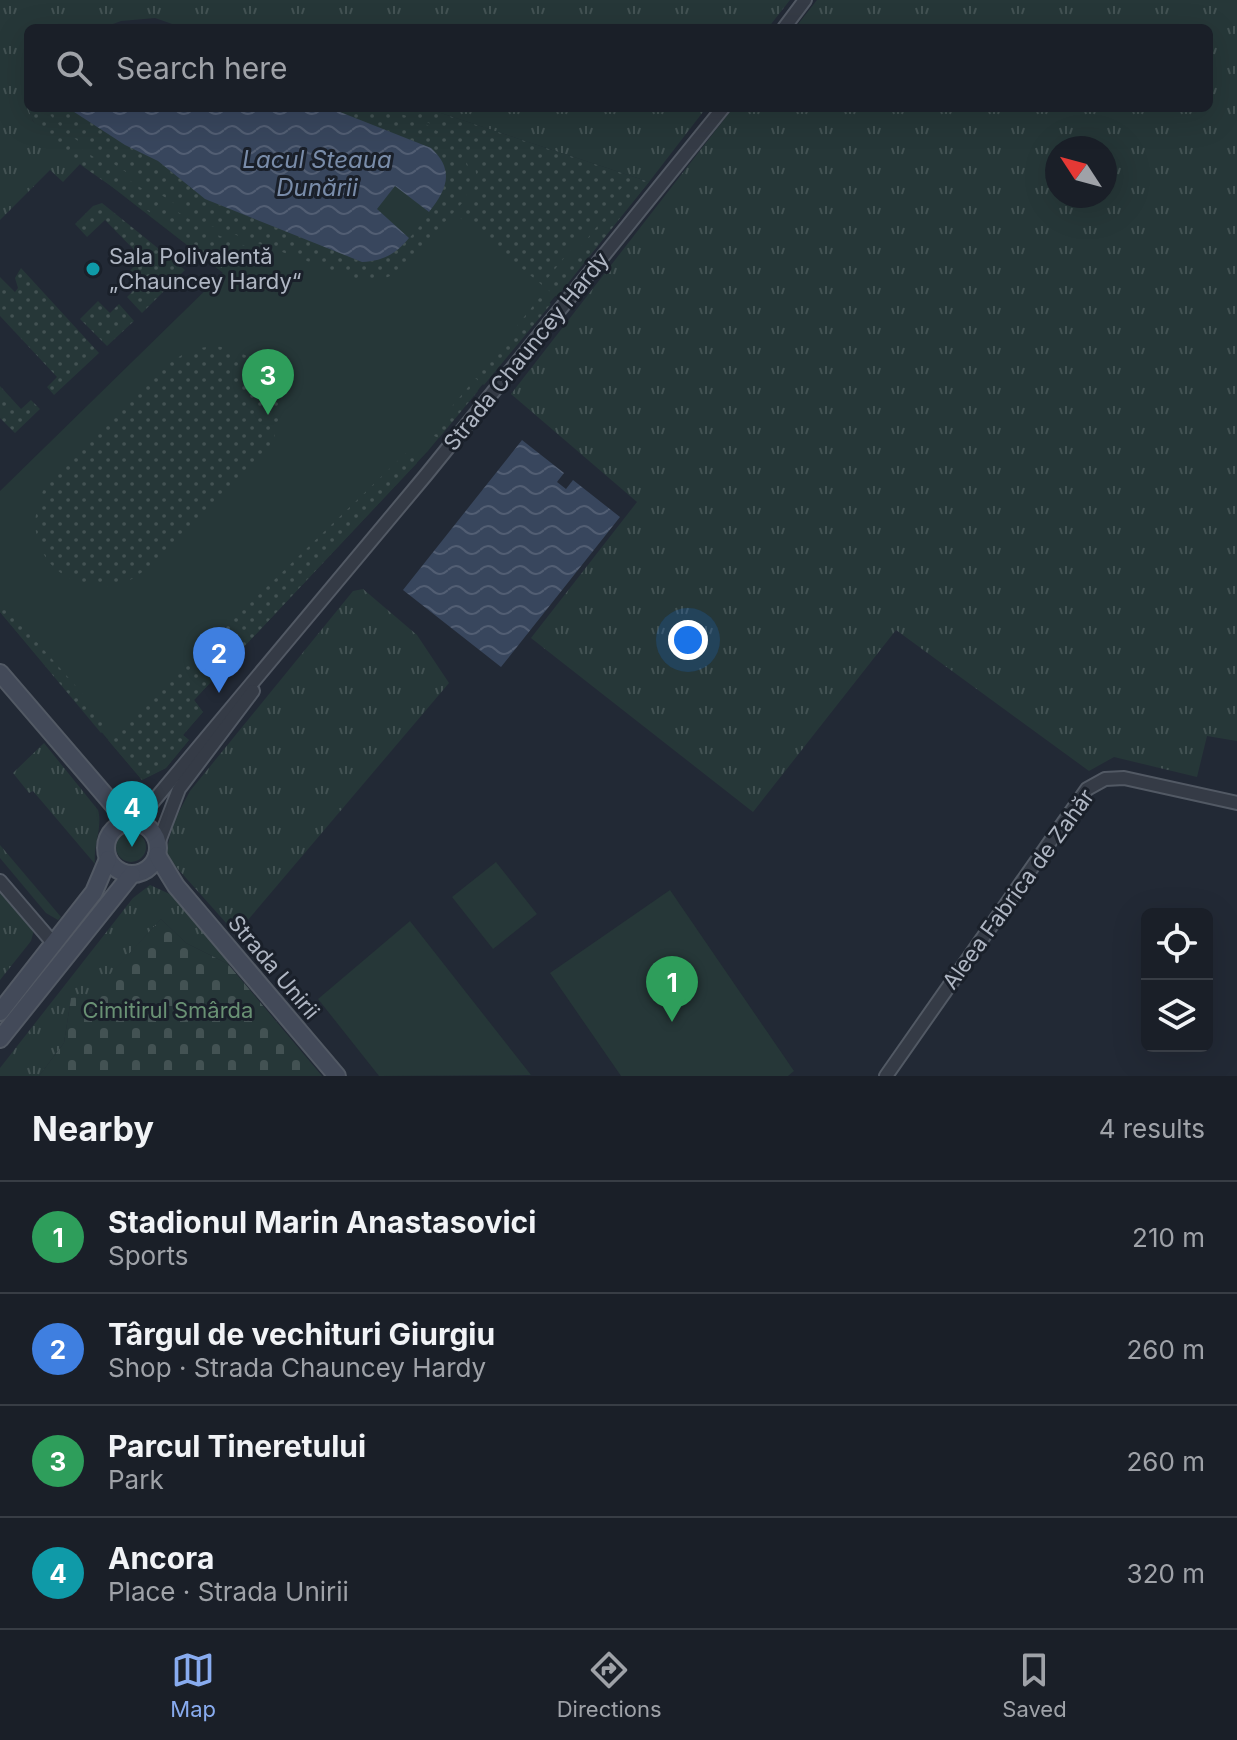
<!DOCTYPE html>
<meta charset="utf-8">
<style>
body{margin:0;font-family:Inter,sans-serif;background:#272c34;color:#f1f3f6}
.controls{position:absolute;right:24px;bottom:24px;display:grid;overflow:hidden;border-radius:12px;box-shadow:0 8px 32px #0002}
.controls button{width:72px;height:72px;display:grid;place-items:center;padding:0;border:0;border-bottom:2px solid #383d45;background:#1a1f28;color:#f1f3f6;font:40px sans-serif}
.compass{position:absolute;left:1045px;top:136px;width:72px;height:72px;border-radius:50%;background:#1a1f28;box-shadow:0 8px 32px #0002;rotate:306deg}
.you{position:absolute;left:688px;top:640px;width:28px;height:28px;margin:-20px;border:6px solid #fff;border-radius:50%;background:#1a73e8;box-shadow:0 0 0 12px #1a73e833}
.badge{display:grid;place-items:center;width:52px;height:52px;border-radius:50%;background:#88abef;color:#fff;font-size:26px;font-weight:700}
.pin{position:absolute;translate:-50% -66px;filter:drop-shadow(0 2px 4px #0008)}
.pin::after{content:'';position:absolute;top:42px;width:28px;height:24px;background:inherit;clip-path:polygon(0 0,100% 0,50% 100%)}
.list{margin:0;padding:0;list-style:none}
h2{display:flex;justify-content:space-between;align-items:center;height:104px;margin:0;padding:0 32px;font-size:34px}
h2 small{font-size:26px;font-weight:400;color:#9fa2a8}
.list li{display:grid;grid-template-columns:52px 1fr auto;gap:24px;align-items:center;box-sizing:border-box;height:112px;padding:0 32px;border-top:2px solid #383d45}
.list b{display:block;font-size:30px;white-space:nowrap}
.list p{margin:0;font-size:26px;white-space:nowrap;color:#9fa2a8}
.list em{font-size:26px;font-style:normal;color:#9fa2a8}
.icon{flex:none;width:44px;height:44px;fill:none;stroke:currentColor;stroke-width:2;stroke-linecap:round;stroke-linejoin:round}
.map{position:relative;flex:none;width:1237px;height:1076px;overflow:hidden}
.search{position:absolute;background:#1a1f28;box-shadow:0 8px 32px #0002;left:24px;right:24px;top:24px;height:88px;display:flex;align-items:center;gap:20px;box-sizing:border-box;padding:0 28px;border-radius:12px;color:#9fa2a8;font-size:30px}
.sheet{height:552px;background:#1a1f28}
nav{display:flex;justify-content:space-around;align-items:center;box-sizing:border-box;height:112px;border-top:2px solid #383d45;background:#1a1f28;font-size:22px;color:#9fa2a8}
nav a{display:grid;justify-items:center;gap:4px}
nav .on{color:#88abef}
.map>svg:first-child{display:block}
.grass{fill:url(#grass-tufts);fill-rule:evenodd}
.cemetery{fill:url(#cemetery-stones)}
.park{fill:#263738}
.garden{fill:url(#garden-dots)}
.water{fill:url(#water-waves)}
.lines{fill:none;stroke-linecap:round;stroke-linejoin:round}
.street-casing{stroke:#525964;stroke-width:16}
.secondary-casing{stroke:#525964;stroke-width:20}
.street{stroke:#353b46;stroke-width:12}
.secondary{stroke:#434a59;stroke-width:16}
.culture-dot{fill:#0f9aa8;stroke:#1a202a;stroke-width:3}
.labels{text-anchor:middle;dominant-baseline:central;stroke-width:6;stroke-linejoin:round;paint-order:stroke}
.poi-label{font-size:22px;fill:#afb6c3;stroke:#1a202a;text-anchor:start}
.street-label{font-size:22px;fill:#afb6c3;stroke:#1a202a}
.park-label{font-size:22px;fill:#699174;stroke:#1a202a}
.water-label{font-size:24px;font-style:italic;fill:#798ca9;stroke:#1a202a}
</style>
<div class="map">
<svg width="1237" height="1076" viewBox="0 0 1237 1076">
<defs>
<pattern id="grass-tufts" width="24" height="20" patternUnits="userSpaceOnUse" patternTransform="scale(2)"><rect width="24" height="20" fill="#263738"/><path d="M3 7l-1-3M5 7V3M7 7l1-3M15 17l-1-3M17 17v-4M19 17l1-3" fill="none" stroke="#435253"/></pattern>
<pattern id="cemetery-stones" width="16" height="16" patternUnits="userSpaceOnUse" patternTransform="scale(2)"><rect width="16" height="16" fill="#263738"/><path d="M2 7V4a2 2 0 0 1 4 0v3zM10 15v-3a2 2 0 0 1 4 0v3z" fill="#435253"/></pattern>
<pattern id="garden-dots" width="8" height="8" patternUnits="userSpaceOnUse" patternTransform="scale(2)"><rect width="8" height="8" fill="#263738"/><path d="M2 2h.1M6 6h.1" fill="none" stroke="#435253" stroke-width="1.8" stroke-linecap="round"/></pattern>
<pattern id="water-waves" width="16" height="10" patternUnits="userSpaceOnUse" patternTransform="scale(2)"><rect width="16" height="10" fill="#38465d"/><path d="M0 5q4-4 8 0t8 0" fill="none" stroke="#525e73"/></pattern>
</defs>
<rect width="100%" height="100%" fill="#222935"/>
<!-- grass -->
<g class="grass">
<path d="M0 0H790L768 28H184L155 18 121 21 102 28H28V108L33 121 81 163 63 182 50 170 0 220Z"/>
<path d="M817 0H1237V741L1207 736 1197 777 1114 757 1089 771 896 630 753 812 531 638 637 502 511 394 733 108H1209V28H795ZM1057 148H1105V196H1057Z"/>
<path d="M425 108H706L649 182Z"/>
<path d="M363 589 417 635 449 683 236 934 169 859 166 853 173 823 190 791 353 591Z"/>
<path d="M44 743 98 810C103 827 93 845 95 864L33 791 29 793 13 773Z"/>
<circle cx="131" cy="847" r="15"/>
<path d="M0 845 61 917 58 920 46 913 0 858Z"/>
<path d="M150 885 172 895 230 962 228 964 186 943 161 919 90 997 71 998 64 1043 39 1076H0V1068L133 898Z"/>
<path d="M0 888 34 930 31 941 0 980Z"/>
</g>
<!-- cemetery -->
<path class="cemetery" d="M161 919 186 943 228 964 322 1076H39L64 1043 71 998 90 996Z"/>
<!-- park -->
<g class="park">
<path d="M28 94V108H425L649 182 428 451 194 700 203 712 183 735 189 740 166 768 142 780 0 612V491L223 273 54 142C39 127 28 117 28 94Z"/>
<path d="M496 862 537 914 493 949 452 897Z"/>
<path d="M670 890 794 1071 788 1076H621L550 973Z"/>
<path d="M410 921 531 1075 379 1076 318 999Z"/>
</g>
<!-- garden -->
<g class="garden">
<path d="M28 94V108H38L63 137 161 201 151 213C121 191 49 149 32 119 28 110 28 103 28 94Z"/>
<path d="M44 108H68L125 145 158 161 205 199 362 262C402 260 420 224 442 196L431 148 330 108C346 108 365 105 380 108 423 118 492 149 463 202L400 272 378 281 353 278 206 224 66 133Z"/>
<path d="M393 108H425L649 182 557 297 547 289 623 194V186L542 285 458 216C509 156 442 126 393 108Z"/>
<path d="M102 203 185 270 142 313 127 297 137 287 126 275 142 258 105 220 87 237 75 224 93 206Z"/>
<path d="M165 204 210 232 245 246 223 269 155 216Z"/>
<path d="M21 268 99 353 54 395 47 387 57 377 0 316V277L15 292 18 288 15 278Z"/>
<path d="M541 296 551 304 484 385 475 378Z"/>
<path d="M98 301 110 313 119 304 134 321 107 346 80 319Z"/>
<path d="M215 346C271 354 294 396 270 447 247 475 157 568 128 581 98 594 59 582 43 553 29 527 36 501 50 477L172 361 192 349Z"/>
<path d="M470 385 478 391 439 438 429 434Z"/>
<path d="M0 386 21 409 31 400 40 409 15 433 0 418Z"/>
<path d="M409 450 417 463 194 700 203 712 183 735 189 740 166 768 142 780 108 740Z"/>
<path d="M0 600 110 725 101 733 0 612Z"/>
</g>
<!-- water -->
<g class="water">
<path d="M68 108H330L431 148C455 170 447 190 429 212L395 186 377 209 409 238C396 254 383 261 362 262L205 199 158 161 125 145Z"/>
<path d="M522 440 564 473 557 482 566 489 573 480 620 517 501 667 403 590Z"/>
</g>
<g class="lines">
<!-- street casing -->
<g class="street-casing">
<g id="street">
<path d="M784 28 805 0"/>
<path d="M136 822 426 475 723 108"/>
<path d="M158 844 179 789 253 691"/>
<path d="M0 881 54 944"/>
<path d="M886 1076 1087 789 1105 779 1124 778 1237 803"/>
</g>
</g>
<!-- secondary casing -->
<g class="secondary-casing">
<g id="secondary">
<path d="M0 673 128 822"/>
<circle cx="132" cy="848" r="26"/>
<path d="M157 855 176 886 337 1076"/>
<path d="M0 1012 94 892 108 859"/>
<path d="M0 1039 132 874"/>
</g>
</g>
<!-- street -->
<use href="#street" class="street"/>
<!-- secondary -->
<use href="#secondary" class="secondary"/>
</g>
<!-- markers -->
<circle class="culture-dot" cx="93" cy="269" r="8"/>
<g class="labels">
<!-- poi labels -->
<g class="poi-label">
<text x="109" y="256">Sala Polivalentă<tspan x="109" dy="25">„Chauncey Hardy“</tspan></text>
</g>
<!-- street labels -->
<g class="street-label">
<text transform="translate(526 351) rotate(-51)">Strada Chauncey Hardy</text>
<text transform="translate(1018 889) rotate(-54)">Aleea Fabrica de Zahăr</text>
<text transform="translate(274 967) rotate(50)">Strada Unirii</text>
</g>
<!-- park labels -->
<g class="park-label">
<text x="168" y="1010">Cimitirul Smârda</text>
</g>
<!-- water labels -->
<g class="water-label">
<text x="317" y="159">Lacul Steaua<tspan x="317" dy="28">Dunării</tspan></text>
</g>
</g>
</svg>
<div class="controls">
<button><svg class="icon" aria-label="locate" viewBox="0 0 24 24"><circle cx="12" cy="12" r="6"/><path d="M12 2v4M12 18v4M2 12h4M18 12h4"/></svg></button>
<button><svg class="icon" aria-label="layers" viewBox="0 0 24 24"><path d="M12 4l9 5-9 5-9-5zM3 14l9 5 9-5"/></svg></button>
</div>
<svg class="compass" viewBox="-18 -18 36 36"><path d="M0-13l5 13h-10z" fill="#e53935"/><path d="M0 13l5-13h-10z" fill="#9fa2a8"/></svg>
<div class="you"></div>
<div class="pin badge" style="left:672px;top:1022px;background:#2e9e5b">1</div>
<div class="pin badge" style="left:219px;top:693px;background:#3f7fe0">2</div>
<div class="pin badge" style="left:268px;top:415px;background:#2e9e5b">3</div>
<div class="pin badge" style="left:132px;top:847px;background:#0f9aa8">4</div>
<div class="search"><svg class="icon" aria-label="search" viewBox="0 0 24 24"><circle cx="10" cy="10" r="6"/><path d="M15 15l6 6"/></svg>Search here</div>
</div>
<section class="sheet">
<h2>Nearby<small>4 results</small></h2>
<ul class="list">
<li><span class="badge" style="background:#2e9e5b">1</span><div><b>Stadionul Marin Anastasovici</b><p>Sports</p></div><em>210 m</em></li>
<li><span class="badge" style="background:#3f7fe0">2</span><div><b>Târgul de vechituri Giurgiu</b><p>Shop · Strada Chauncey Hardy</p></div><em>260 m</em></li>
<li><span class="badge" style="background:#2e9e5b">3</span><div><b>Parcul Tineretului</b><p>Park</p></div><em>260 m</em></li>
<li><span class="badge" style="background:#0f9aa8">4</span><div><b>Ancora</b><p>Place · Strada Unirii</p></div><em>320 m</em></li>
</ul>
</section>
<nav>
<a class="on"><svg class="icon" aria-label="map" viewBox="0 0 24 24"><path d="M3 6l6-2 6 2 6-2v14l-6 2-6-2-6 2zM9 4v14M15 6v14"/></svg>Map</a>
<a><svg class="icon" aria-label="directions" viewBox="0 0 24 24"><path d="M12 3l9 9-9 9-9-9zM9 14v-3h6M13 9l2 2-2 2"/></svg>Directions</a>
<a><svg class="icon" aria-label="saved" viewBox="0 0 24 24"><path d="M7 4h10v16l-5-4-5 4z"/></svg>Saved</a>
</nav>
